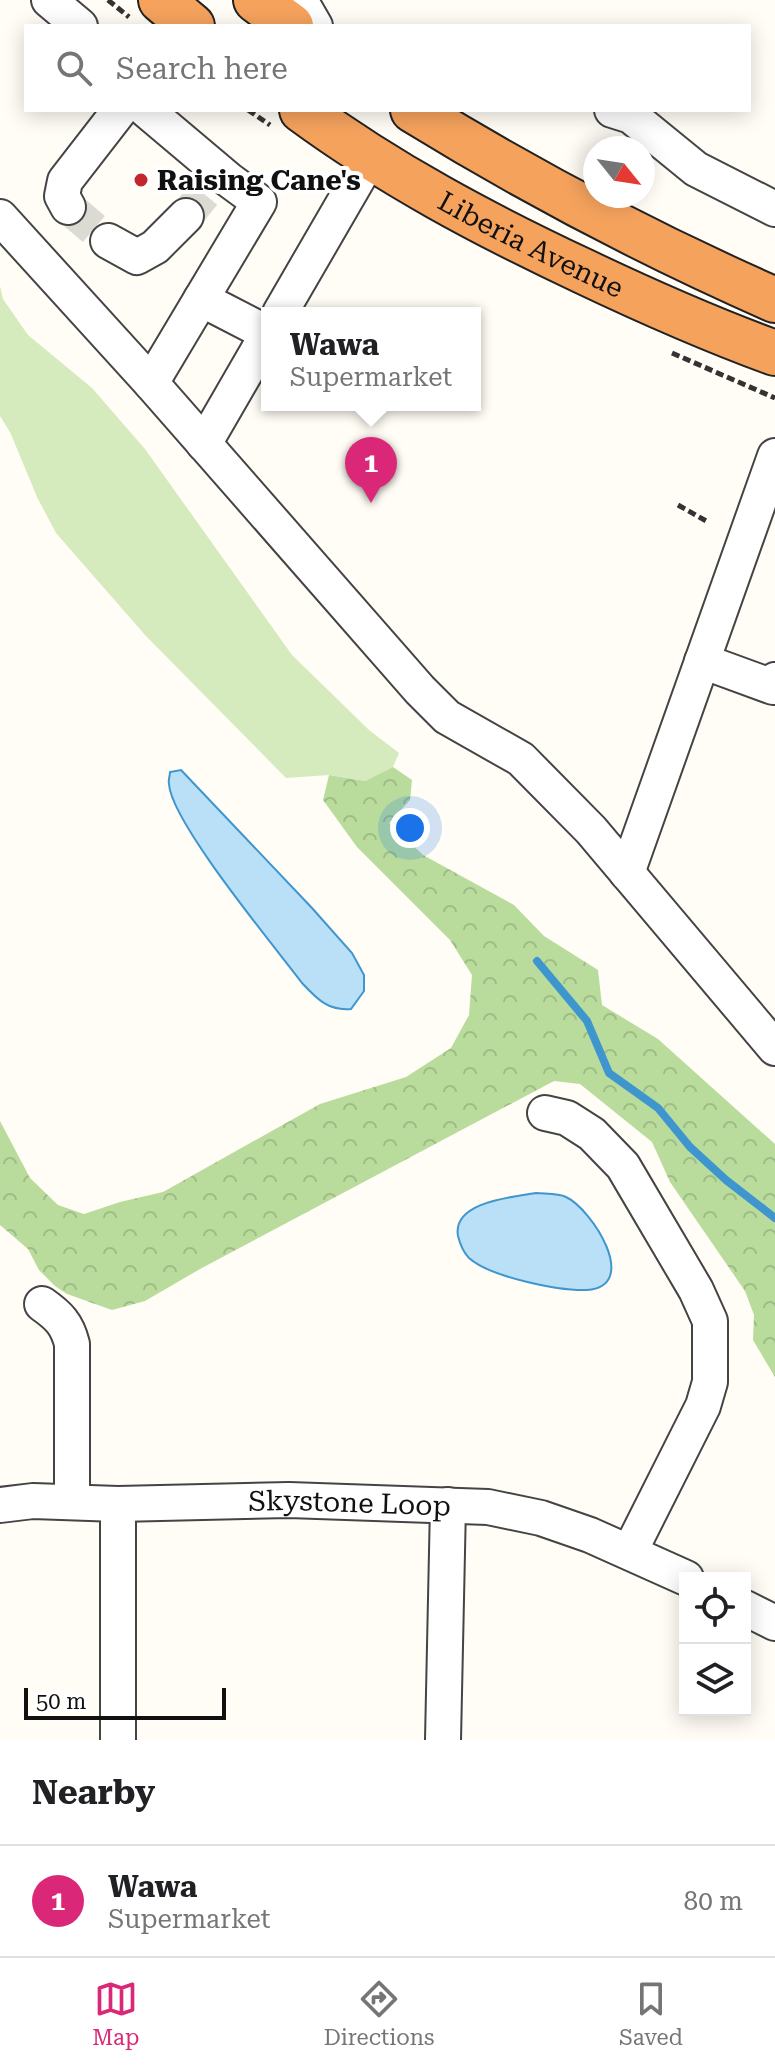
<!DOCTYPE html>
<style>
body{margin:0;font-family:"Roboto Serif",serif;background:#f2f2f2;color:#202124}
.controls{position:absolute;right:24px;bottom:24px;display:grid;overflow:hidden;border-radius:0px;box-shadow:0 4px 20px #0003}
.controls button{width:72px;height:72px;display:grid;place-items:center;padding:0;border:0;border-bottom:2px solid #e0e0e0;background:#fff;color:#202124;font:40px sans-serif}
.compass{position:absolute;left:583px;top:136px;width:72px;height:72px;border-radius:50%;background:#fff;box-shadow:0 4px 20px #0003;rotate:120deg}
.scale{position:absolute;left:24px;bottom:20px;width:202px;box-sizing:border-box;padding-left:8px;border:4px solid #111;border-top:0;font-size:22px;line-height:28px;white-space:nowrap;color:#111;-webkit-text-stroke:6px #fff;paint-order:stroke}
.you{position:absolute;left:410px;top:828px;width:28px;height:28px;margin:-20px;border:6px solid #fff;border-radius:50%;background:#1a73e8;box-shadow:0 0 0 12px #1a73e833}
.badge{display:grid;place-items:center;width:52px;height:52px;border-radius:50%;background:#db2777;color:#fff;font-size:26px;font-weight:700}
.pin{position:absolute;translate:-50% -66px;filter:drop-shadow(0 2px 4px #0008)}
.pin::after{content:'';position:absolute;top:42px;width:28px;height:24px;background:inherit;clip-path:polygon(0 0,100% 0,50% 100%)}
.popup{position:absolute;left:261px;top:307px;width:220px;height:104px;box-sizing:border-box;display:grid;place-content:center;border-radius:0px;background:#fff;filter:drop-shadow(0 2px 6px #0005);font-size:26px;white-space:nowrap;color:#757577}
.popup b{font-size:30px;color:#202124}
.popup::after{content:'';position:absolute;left:50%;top:100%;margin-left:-16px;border:16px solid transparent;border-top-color:#fff}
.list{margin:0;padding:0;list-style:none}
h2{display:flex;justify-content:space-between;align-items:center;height:104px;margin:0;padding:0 32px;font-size:34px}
h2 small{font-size:26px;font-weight:400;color:#757577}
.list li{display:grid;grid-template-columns:52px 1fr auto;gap:24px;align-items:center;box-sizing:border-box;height:112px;padding:0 32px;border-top:2px solid #e0e0e0}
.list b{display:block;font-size:30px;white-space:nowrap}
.list p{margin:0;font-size:26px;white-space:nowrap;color:#757577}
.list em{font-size:26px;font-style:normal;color:#757577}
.icon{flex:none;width:44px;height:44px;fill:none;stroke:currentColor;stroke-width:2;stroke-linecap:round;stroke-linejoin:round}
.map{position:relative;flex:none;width:775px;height:1740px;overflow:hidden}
.search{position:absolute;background:#fff;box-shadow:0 4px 20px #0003;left:24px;right:24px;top:24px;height:88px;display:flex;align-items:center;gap:20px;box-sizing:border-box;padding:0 28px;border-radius:0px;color:#757577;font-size:30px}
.sheet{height:216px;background:#fff}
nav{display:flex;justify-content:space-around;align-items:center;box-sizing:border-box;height:112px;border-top:2px solid #e0e0e0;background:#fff;font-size:22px;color:#757577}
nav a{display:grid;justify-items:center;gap:4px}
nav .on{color:#db2777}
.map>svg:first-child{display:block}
.green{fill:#d5ebbd}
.forest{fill:url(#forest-crowns)}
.water{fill:#b9e0f7;stroke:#3f96cf;stroke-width:2}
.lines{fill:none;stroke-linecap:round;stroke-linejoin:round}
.stream{stroke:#3f96cf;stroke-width:8}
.minor-tunnel{stroke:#dbdad3;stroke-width:34;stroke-dasharray:34 17;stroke-linecap:butt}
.minor-casing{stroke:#444;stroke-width:38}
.highway-casing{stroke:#222;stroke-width:48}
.path{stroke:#333;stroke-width:5;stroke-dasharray:8 4;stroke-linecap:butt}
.minor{stroke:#fff;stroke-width:34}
.highway{stroke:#f5a25d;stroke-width:44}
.poi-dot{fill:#c4262e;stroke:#fff;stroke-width:3}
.labels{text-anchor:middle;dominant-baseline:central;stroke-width:8;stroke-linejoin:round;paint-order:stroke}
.poi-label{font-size:28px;font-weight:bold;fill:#111;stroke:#fff;text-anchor:start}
.street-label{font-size:28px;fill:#111;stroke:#fff}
</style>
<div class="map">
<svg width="775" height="1740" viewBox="0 0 775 1740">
<defs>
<pattern id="forest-crowns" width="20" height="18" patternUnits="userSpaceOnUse" patternTransform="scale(2)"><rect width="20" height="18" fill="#b9dc9c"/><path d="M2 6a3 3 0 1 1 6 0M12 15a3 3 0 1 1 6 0" fill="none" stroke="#9ebc85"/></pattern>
</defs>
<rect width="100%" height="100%" fill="#fffdf5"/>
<!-- green -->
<path class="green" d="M0 286 3 299 28 335 92 388 145 449 292 655 369 730 399 753 393 767 365 781 329 775 286 778 145 635 56 533 37 497 10 432 0 416Z"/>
<!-- forest -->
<path class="forest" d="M393 767 412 780 410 800 389 823 423 855 514 905 544 936 598 970 602 1005 658 1039 775 1144V1377L753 1340 754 1315 745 1291 670 1182 652 1142 580 1084 554 1081 200 1269 145 1301 112 1310 67 1294 55 1286 39 1270 28 1249 0 1225V1121L30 1178 58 1205 84 1214 120 1202 163 1192 320 1104 406 1077 451 1048 469 1015 472 975 450 940 357 847 323 800 329 775 365 781Z"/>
<!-- water -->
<g class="water">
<path d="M181 770 312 908 352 953 364 975V991L351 1009C328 1011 317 999 302 983 275 947 171 822 169 784 168 780 170 776 170 772Z"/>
<path d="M536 1193C545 1194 558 1193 566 1197 592 1209 641 1286 587 1290 559 1291 490 1277 469 1258 463 1252 460 1244 458 1236 452 1202 512 1197 536 1193Z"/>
</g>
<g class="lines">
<!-- stream -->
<path class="stream" d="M537 961 587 1021 609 1073 658 1108 690 1147 726 1180 775 1218"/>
<!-- minor-tunnel -->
<g class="minor-tunnel">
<path d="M68 207 108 241"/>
<path d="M186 216 204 194"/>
</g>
<!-- minor casing -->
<g class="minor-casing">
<g id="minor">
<path d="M49 0 80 26"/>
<path d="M300 0 315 26"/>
<path d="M146 110 229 180 259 202 151 383"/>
<path d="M612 110 631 116 696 169 775 209"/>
<path d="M68 207 62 196 65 181 120 110"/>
<path d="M0 217 151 383 420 690 447 717 521 759 591 830 775 1048"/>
<path d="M108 241 137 257 155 247 186 216"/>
<path d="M201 299 267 333"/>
<path d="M280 313 371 156"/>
<path d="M204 444 267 335"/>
<path d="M702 661 773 687 775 680"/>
<path d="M627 873 775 456"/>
<path d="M545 1113 567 1118 592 1134 623 1166 696 1290 710 1321V1382L703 1406 630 1551"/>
<path d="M42 1304C59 1316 67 1324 72 1344V1502"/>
<path id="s1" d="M0 1505 33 1501 118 1504 289 1500 488 1507 541 1518 590 1535 686 1578"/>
<path d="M745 1608 775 1623"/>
<path d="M118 1740V1504"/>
<path d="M443 1740 448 1505"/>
</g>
</g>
<!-- highway casing -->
<g class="highway-casing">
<g id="highway">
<path d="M161 0 192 26"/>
<path d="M256 0 291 26"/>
<path id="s2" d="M302 110C389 174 485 225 583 271 646 301 709 329 775 353"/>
<path d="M413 110C530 182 650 245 775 300"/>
</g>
</g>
<!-- path -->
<g class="path">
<path d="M108 0 129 17"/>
<path d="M248 110 270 125"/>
<path d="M672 353 775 398"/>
<path d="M678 505 708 522"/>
</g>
<!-- minor -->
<use href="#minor" class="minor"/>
<!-- highway -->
<use href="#highway" class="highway"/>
</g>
<!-- markers -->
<circle class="poi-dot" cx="141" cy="180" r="8"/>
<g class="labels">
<!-- poi labels -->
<g class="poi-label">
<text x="157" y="180">Raising Cane's</text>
</g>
<!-- street labels -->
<g class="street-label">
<text stroke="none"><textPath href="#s2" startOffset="266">Liberia Avenue</textPath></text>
<text stroke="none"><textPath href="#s1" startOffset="350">Skystone Loop</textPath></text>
</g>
</g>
</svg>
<div class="controls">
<button><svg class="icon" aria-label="locate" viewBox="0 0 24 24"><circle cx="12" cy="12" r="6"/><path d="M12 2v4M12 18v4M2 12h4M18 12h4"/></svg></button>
<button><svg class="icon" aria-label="layers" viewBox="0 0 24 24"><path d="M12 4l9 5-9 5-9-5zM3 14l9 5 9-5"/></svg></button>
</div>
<svg class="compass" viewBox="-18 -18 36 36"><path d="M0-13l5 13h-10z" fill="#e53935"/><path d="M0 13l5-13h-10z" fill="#757577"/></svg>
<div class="scale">50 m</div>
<div class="you"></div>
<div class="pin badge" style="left:371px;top:503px">1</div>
<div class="popup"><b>Wawa</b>Supermarket</div>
<div class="search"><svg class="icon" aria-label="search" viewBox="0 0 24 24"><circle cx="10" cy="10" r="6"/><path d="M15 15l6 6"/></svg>Search here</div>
</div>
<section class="sheet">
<h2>Nearby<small></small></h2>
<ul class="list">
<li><span class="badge">1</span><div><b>Wawa</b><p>Supermarket</p></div><em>80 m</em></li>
</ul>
</section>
<nav>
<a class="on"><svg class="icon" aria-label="map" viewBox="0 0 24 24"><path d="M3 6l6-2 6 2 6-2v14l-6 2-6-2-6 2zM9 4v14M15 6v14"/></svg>Map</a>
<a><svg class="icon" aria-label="directions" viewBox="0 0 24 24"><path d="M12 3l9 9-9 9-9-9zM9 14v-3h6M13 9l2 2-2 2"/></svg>Directions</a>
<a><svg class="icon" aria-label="saved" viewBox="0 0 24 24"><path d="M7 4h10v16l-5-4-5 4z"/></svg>Saved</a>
</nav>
